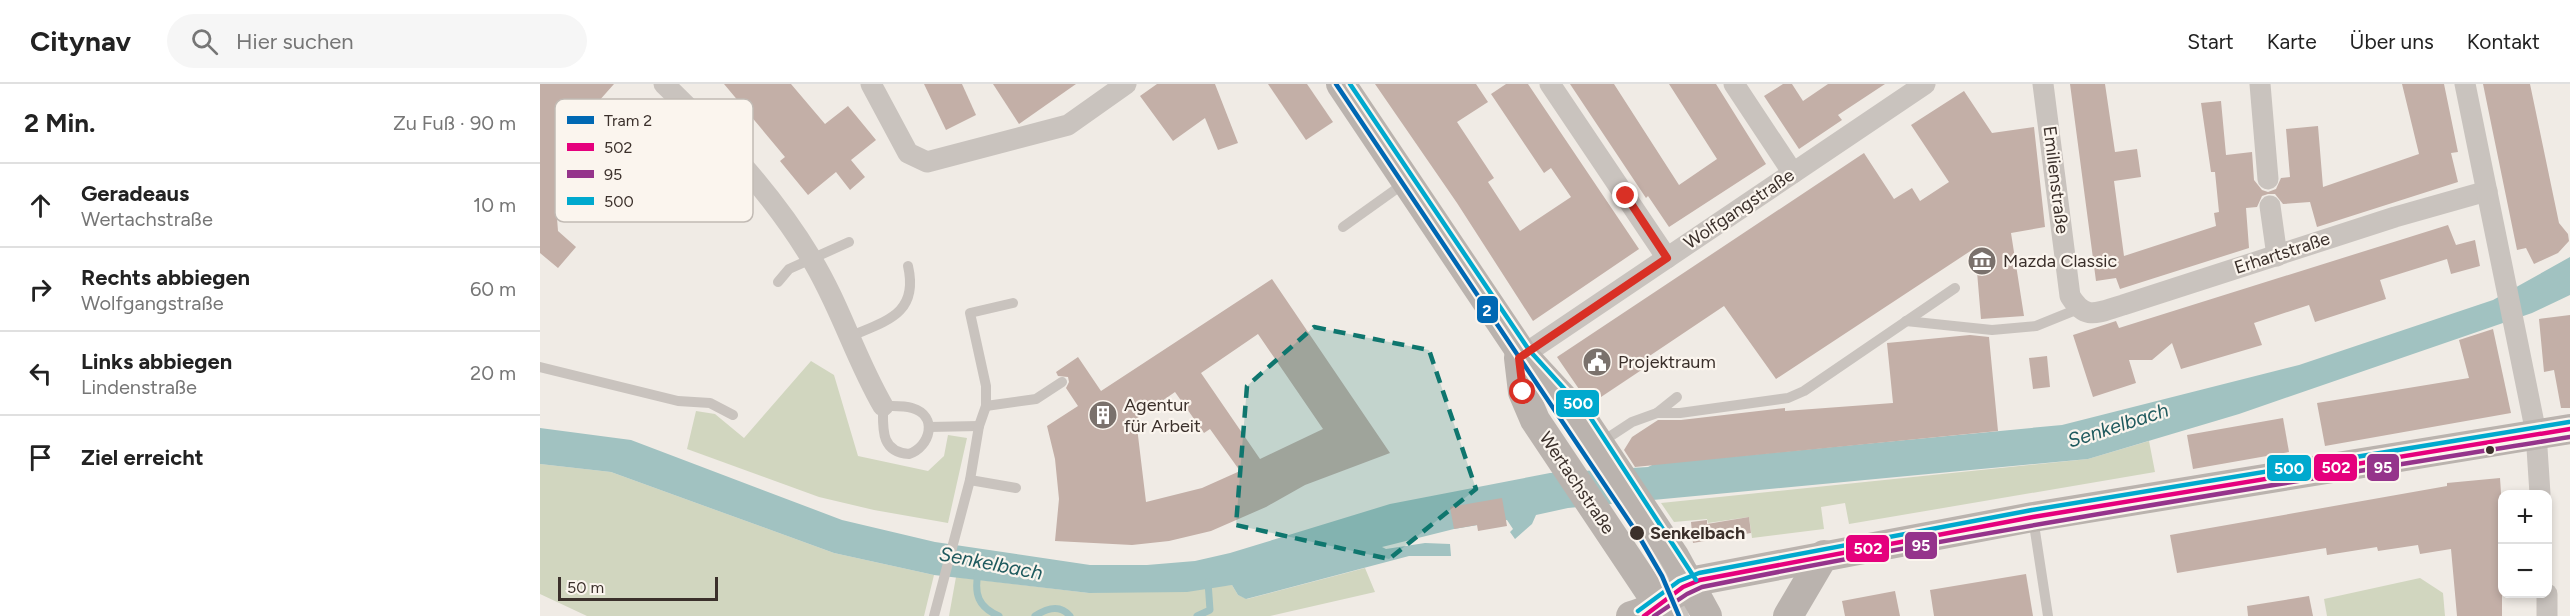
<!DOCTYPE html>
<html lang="de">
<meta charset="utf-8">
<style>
body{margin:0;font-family:Figtree,sans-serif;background:#f6f6f6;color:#222}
.controls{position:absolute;right:18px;bottom:18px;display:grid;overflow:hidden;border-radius:12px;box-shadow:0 3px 9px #0003}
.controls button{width:54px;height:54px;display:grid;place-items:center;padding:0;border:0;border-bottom:2px solid #e0e0e0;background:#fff;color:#222;font:30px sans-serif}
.scale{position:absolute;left:18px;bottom:15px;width:160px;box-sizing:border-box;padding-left:6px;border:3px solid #3b302b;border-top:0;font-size:16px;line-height:21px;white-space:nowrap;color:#3b302b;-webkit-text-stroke:4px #fbf5ee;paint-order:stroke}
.stop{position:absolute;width:18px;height:18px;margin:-14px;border:4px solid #d93025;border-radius:50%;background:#fff}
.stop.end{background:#d93025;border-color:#fff;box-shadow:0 2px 6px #0008}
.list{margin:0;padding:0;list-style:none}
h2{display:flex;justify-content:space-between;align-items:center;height:78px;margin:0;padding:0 24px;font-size:26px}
h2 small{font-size:20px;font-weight:400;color:#767676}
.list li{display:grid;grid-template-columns:39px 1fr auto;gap:18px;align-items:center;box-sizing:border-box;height:84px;padding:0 24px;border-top:2px solid #e0e0e0}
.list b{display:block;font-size:22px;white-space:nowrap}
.list p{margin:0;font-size:20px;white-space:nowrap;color:#767676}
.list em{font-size:20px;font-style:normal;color:#767676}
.icon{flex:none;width:33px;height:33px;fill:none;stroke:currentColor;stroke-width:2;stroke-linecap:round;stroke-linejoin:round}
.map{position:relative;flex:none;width:2030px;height:532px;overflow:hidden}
header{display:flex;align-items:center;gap:36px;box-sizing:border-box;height:84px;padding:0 30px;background:#fff;border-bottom:2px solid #e0e0e0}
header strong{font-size:28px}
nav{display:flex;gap:33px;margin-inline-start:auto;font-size:21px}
.search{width:420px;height:54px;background:#f6f6f6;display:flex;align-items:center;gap:15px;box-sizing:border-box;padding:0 21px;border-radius:33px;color:#767676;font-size:22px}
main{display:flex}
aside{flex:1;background:#fff}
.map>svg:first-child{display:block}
.green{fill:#d1d6bf}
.water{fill:#a1c2c1}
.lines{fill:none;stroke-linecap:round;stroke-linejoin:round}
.stream{stroke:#a1c2c1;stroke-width:7}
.building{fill:#c3afa7;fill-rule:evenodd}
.lane{stroke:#c9c3be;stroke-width:10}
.street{stroke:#c9c3be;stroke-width:21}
.secondary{stroke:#bab3ae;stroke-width:30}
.bus-1-casing{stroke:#fbf5ee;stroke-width:9}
.bus-2-casing{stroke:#fbf5ee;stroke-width:9}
.bus-3-casing{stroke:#fbf5ee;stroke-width:9}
.bus-1{stroke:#e5007d;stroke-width:4.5}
.bus-2{stroke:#95348b;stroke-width:4.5}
.bus-3{stroke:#00a9ce;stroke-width:4.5}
.tram-1-casing{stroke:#fbf5ee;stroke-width:9}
.tram-1{stroke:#0068b3;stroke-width:4.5}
.route{stroke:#d93025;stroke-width:8}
.marked{fill:#0f766e;fill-opacity:0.2;stroke:#0f766e;stroke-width:4.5;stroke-dasharray:12 8;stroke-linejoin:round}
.bus-dot{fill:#3b302b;stroke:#fbf5ee;stroke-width:2}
.labels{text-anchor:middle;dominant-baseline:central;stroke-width:4.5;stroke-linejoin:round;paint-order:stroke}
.street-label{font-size:18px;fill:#3b302b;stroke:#fbf5ee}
.poi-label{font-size:18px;fill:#3b302b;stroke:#fbf5ee;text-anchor:start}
.stop-label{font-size:18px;font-weight:bold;fill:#3b302b;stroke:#fbf5ee;text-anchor:start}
.water-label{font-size:20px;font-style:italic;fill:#1f5a5e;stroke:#fbf5ee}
.key{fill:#fbf5ee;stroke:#c1bab4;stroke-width:1.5}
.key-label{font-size:16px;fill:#3b302b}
.line-badge{stroke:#fbf5ee;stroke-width:2}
.badge-label{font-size:16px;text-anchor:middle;font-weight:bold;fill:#fff}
</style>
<header>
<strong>Citynav</strong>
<div class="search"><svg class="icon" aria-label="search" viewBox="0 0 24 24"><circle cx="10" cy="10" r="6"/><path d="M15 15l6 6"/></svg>Hier suchen</div>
<nav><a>Start</a><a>Karte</a><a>Über uns</a><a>Kontakt</a></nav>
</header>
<main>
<aside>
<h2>2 Min.<small>Zu Fuß · 90 m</small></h2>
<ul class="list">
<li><svg class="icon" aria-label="ahead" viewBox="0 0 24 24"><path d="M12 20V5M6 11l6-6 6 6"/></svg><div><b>Geradeaus</b><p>Wertachstraße</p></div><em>10 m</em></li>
<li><svg class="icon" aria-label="right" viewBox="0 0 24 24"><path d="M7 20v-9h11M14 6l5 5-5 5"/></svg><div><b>Rechts abbiegen</b><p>Wolfgangstraße</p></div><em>60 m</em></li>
<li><svg class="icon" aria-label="left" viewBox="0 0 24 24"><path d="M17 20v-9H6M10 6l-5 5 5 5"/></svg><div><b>Links abbiegen</b><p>Lindenstraße</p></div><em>20 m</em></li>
<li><svg class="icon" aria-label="arrive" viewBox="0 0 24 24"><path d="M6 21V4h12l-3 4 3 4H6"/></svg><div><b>Ziel erreicht</b></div></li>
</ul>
</aside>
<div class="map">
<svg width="2030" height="532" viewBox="0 0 2030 532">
<rect width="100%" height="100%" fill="#f0ebe5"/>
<!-- green -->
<g class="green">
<path d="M271 277 294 291 318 372 388 387 404 372 408 351 427 354 408 439 334 426 279 413 147 365 156 327 175 330 204 354Z"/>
<path d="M1609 357 1615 388 1309 440 1305 419 1281 423 1284 445 1212 454 1209 433 1168 439 1167 435 1134 438 1121 419 1548 375Z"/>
<path d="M0 380 71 388 294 469 394 491 384 532H47L0 510Z"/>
<path d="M825 484 835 508 730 532H409L416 493 549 509 692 501 698 511 707 515Z"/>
<path d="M1880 494 1903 509 1905 532H1787L1784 515Z"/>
</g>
<!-- water -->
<path class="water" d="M2030 173V211L1992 229 1699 330 1548 375 1028 424 996 431 992 440 975 455 970 448 973 445 967 436 914 445 842 463 846 465 885 459 910 460 911 472H869L706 515 698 511 692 501 647 508 549 509 394 491 294 469 71 388 0 380V344L91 356 302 436 395 458 550 481H607L655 477 690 469 850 420 1010 389 1108 383 1114 380 1522 341 1759 281 1953 216Z"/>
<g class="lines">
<!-- stream -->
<g class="stream">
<path d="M438 489C434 510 438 523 459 532"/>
<path d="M495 532C507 524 520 520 530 532"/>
<path d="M657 532 670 526 668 498"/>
</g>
</g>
<!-- building -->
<g class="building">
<path d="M0 0H74L50 27 70 45 15 109 18 147 36 163 18 184 0 169Z"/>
<path d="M184 0H251L285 40 308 22 336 56 311 76 325 93 310 106 296 88 268 111 240 77 245 73Z"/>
<path d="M384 0H422L436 31 406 46Z"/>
<path d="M453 0H536L479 40Z"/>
<path d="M617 0H675L698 59 678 66 665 34 633 57 600 12Z"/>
<path d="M728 0H767L793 38 766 56Z"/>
<path d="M835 0H936L948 18 917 38 954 94 948 98 980 147 1031 113 1011 84 1004 89 951 10 966 0H988L1099 165 993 237 917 119Z"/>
<path d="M1030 0H1074L1139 101 1177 75 1129 0H1176L1226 80 1129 143 1108 112 1106 114Z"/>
<path d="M1243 0H1252L1263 17 1288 0H1345L1298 31 1302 36 1259 65 1224 12Z"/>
<path d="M1530 0H1565L1575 68 1597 65 1601 93 1574 97 1584 172 1676 142 1674 129 1679 128 1675 88H1671L1661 19 1681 17 1686 71 1712 68 1714 96 1722 106 1728 108 1736 105 1741 94 1750 93 1746 45 1778 42 1783 103 1879 70 1862 0H1904L1918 68 1911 69 1918 98 1777 143 1770 118 1743 120 1735 110H1728L1722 112 1717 123 1706 124 1709 164 1580 205 1576 194 1556 197Z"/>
<path d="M1943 0H1990L2019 139 2028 150 2029 157 2018 169 1994 180 1986 164 1977 166Z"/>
<path d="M1424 7 1452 49 1494 43 1505 143 1471 149 1484 232 1441 235 1435 164 1236 295 1184 222 1099 279 1103 285 1055 317 1048 316 1041 308 1017 273 1324 69 1354 115 1372 104 1380 117 1409 98 1371 41Z"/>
<path d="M1908 141 1916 161 1935 156 1940 182 1911 190 1907 175 1840 196 1846 215 1775 238 1769 221 1714 239 1722 261 1641 285 1632 259 1612 276H1589L1596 299 1553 313 1533 251 1576 237 1579 244Z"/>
<path d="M732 195 850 369 765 401 726 423 671 447 629 457 592 461 515 457 519 415 515 375 507 342 538 322 526 304 529 298 528 293 518 292 516 288 538 273 561 307ZM718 250 783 345 720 375 661 289ZM635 308 664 349 670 345 700 387 662 404 606 418 596 335Z"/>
<path d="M2030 231V324H2021L2014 286 2004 288 1999 235Z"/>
<path d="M1953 245 1971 329 1785 362 1777 319 1929 294 1919 256Z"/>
<path d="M1430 251 1449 253 1458 347 1095 383 1084 366 1092 353 1118 336H1141L1245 324V327L1353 319 1347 259Z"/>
<path d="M1507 272 1510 303 1493 305 1489 274Z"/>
<path d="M1743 334 1749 368 1653 385 1647 351Z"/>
<path d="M1960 394 1962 424V532H1917L1911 465 1880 470 1878 461 1838 467 1837 463 1787 471 1786 464 1637 489 1630 451 1907 402V399Z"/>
<path d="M962 414 967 442 938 447 937 441 914 445 910 423Z"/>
<path d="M1209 433 1211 449 1153 459 1151 438 1167 436V440Z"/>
<path d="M1486 490 1493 532H1394L1390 506Z"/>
<path d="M1355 507 1360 532H1305L1302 517Z"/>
<path d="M1769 512 1773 532H1708L1707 522Z"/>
</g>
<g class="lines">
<!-- lane -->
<g class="lane">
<path d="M803 143 866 98"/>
<path d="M238 198 249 185 309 158"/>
<path d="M1366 237 1452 246 1496 242 1538 225"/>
<path d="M309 253C346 237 379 230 368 182"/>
<path d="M0 283 138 317 170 319 193 331"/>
<path d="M343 322C352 322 363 321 372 324 399 332 390 363 369 370 340 368 343 344 343 322Z"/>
<path d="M446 322 496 315 522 298"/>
<path d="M1117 329 1137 313"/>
<path d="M389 343 439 342"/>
<path d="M1060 359 1092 338 1117 329H1140L1248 314 1264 307 1415 204"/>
<path d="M430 396 476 404"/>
<path d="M1493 434 1508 532"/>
<path d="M1112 463 1135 508 1144 532"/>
<path d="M394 532 430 396 439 342 446 322V302L430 229 473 219"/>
</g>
<!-- street -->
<g class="street">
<path d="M124 0C178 52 232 109 271 174 300 221 315 274 343 322"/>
<path d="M331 0 368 69 387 78 528 41 586 0"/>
<path d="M1010 0 1127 174"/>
<path d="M1194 0 1253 89"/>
<path d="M1503 0 1530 212C1546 238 1558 228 1583 221L1855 133 1947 107"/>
<path d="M1720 0 1728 95"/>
<path d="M1925 0 1996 349 2000 410"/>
<path d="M1730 122 1737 172"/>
<path d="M983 271 1385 0"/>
<path d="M2007 532V510"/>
</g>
<!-- secondary -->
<g class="secondary">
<path d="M801 0 983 271 1044 337 1134 472 1167 532"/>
<path d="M983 271 979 274 983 308 995 336 1114 514 1123 532"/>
<path d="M1091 532C1116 526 1136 506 1160 496L1493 433 2030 345"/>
<path d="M1248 532 1284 471"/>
</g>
<!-- bus-1 casing -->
<g class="bus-1-casing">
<path id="bus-1" d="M1104 532 1143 503 1160 496 1493 433 2030 345"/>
</g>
<!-- bus-2 casing -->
<g class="bus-2-casing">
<path id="bus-2" d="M1114 532 1147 510 1162 503C1450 445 1740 400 2030 353"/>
</g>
<!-- bus-3 casing -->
<g class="bus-3-casing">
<g id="bus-3">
<path d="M810 0 989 266 1050 333 1156 496"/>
<path d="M1098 527 1139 497 1159 489 1492 426 2029 338"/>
</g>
</g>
<!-- bus-1 -->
<use href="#bus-1" class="bus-1"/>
<!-- bus-2 -->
<use href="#bus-2" class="bus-2"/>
<!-- bus-3 -->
<use href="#bus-3" class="bus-3"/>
<!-- tram-1 casing -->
<g class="tram-1-casing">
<path id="tram-1" d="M796 0 1097 449 1122 492 1139 532"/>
</g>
<!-- tram-1 -->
<use href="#tram-1" class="tram-1"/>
</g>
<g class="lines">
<!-- route -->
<path class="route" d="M983 308 979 274 1127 174 1086 112"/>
</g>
<!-- marked area -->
<path class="marked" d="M774 243 889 266 936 405 849 475 696 441 707 302Z"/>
<!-- icons -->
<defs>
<g id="museum-disc" transform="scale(1.5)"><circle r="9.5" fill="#7a716c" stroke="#fbf5ee"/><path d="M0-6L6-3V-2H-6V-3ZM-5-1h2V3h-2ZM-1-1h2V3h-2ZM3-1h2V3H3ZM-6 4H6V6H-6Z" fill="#fff"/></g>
<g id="civic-disc" transform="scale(1.5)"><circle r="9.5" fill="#7a716c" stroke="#fbf5ee"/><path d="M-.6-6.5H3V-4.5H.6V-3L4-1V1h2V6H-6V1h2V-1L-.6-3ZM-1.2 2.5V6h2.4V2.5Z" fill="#fff"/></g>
<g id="building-disc" transform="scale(1.5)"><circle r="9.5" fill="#7a716c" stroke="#fbf5ee"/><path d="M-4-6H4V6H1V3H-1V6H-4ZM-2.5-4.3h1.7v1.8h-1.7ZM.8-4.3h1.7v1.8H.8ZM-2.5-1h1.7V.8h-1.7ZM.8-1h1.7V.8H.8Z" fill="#fff"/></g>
</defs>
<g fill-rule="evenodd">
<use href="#museum-disc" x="1442" y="177"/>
<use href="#civic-disc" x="1057" y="278"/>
<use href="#building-disc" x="563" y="331"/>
</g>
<!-- markers -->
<g class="bus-dot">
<circle cx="1950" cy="366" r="5"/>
<circle cx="1097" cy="449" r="8"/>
</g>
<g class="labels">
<!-- street labels -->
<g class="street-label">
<text transform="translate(1516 96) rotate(83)">Emilienstraße</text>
<text transform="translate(1199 125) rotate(-34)">Wolfgangstraße</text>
<text transform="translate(1742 169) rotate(-18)">Erhartstraße</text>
<text transform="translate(1037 399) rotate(56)">Wertachstraße</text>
</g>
<!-- poi labels -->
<g class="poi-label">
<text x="1463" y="177">Mazda Classic</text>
<text x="1078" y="278">Projektraum</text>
<text x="584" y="321">Agentur<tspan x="584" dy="21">für Arbeit</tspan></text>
</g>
<!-- stop labels -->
<g class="stop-label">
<text x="1110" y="449">Senkelbach</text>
</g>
<!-- water labels -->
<g class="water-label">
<text transform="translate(1578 341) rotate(-18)">Senkelbach</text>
<text transform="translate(451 479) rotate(11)">Senkelbach</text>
</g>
</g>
<!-- legend -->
<rect x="15" y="15" width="198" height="123" rx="9" class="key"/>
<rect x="27" y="32" width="27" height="8" fill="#0068b3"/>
<rect x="27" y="59" width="27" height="8" fill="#e5007d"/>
<rect x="27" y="86" width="27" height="8" fill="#95348b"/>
<rect x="27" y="113" width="27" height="8" fill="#00a9ce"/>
<g class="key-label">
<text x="64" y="42">Tram 2</text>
<text x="64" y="69">502</text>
<text x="64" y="96">95</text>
<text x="64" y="123">500</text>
</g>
<g class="line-badge">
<rect x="936" y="211" width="23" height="29" rx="6" fill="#0068b3"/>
<rect x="1015" y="305" width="45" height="29" rx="6" fill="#00a9ce"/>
<rect x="1826" y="369" width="34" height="29" rx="6" fill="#95348b"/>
<rect x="1773" y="369" width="45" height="29" rx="6" fill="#e5007d"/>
<rect x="1726" y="370" width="46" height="28" rx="6" fill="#00a9ce"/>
<rect x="1364" y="447" width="34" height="29" rx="6" fill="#95348b"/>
<rect x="1305" y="450" width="45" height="29" rx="6" fill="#e5007d"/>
</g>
<g class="badge-label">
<text x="947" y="232">2</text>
<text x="1038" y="325">500</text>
<text x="1843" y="389">95</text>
<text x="1796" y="389">502</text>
<text x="1749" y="390">500</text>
<text x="1381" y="467">95</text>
<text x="1328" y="470">502</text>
</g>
</svg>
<div class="controls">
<button>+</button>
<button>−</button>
</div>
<div class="scale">50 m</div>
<div class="stop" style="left:983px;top:308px"></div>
<div class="stop end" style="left:1086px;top:112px"></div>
</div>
</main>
